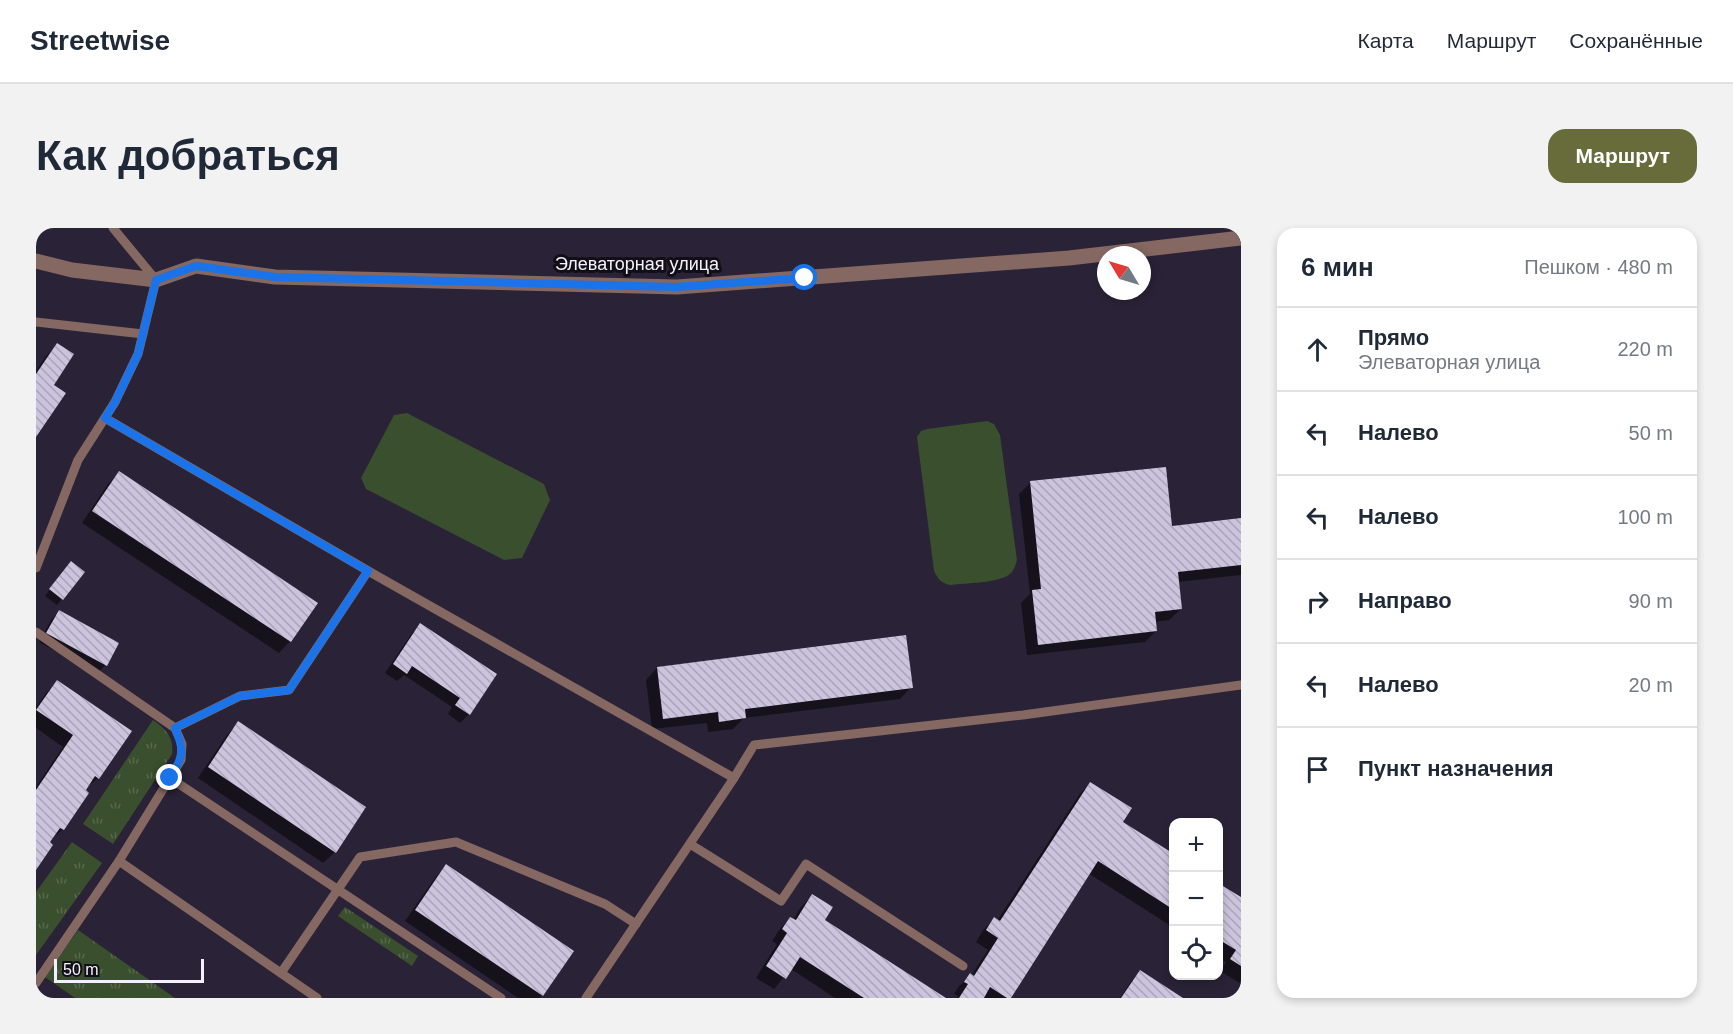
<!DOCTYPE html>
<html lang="ru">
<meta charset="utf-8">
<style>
body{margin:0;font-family:Arial,sans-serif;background:#f2f2f3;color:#1f2937}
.controls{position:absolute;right:18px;bottom:18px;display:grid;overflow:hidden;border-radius:12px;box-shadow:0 3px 9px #0003}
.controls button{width:54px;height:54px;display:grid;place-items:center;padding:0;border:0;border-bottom:2px solid #e0e1e3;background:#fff;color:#1f2937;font:30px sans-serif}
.compass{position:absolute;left:1061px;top:18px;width:54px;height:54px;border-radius:50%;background:#fff;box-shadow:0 3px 9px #0003;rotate:308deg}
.scale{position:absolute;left:18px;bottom:15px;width:150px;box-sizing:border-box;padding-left:6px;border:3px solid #f4f0fd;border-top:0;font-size:16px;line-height:21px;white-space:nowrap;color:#f4f0fd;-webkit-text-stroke:4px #110e16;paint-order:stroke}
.stop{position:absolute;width:18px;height:18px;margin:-14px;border:4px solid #1a73e8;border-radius:50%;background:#fff}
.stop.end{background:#1a73e8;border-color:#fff;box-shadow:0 2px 6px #0008}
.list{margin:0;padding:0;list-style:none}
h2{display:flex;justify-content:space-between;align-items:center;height:78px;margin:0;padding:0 24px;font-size:26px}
h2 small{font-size:20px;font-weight:400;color:#747a83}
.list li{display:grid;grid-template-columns:39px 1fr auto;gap:18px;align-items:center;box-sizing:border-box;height:84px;padding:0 24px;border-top:2px solid #e0e1e3}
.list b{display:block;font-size:22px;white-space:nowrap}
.list p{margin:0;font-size:20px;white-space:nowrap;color:#747a83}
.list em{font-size:20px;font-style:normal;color:#747a83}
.icon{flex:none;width:33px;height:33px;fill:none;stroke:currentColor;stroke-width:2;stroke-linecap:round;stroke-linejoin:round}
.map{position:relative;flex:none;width:1205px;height:770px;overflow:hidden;border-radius:18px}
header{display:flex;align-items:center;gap:36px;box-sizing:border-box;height:84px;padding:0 30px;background:#fff;border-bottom:2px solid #e0e1e3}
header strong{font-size:28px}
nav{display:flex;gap:33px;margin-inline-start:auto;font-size:21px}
.intro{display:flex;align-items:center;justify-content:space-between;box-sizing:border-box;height:144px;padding:0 36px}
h1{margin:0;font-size:42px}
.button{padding:15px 27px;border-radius:18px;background:#686c3b;color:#fff;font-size:21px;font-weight:700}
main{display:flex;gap:36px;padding:0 36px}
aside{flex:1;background:#fff;border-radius:18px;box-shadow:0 3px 9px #0003}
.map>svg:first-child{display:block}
.grass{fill:url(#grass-tufts)}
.pitch{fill:#3a4f2d}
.shadow{fill:#0007}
.building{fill:url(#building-back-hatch)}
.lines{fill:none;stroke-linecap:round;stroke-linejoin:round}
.lane{stroke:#846861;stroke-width:9}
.street{stroke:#846861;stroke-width:15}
.route{stroke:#1a73e8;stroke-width:8}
.labels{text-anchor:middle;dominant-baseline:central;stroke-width:6;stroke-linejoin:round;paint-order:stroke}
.street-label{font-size:18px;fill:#f4f0fd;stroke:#110e16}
</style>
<header>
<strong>Streetwise</strong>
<nav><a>Карта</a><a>Маршрут</a><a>Сохранённые</a></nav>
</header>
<div class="intro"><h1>Как добраться</h1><a class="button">Маршрут</a></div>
<main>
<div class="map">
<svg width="1205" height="770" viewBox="0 0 1205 770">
<defs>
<pattern id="grass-tufts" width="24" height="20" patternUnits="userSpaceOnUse" patternTransform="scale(1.5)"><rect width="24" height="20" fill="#3a4f2d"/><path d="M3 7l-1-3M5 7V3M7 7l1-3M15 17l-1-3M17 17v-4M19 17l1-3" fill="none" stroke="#57694c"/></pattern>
<pattern id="building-back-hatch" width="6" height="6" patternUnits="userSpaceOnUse" patternTransform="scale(1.5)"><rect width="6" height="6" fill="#ccc3dd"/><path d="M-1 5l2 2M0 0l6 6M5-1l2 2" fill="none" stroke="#aba4b9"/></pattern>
</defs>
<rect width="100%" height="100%" fill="#2a2236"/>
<!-- grass -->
<g class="grass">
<path d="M117 492C130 501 138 509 136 526L77 616 47 596Z"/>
<path d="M36 614 66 635 0 727V664Z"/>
<path d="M309 679 382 728 376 738 302 688Z"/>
<path d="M42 702 139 770H39L9 749Z"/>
</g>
<!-- pitch -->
<g class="pitch">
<path d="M371 185 508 256 514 272 486 330 468 332 330 261 325 250 358 187Z"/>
<path d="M951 193 958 196 964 207 981 332C979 339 977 345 971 348 958 355 930 355 914 357 905 355 902 351 898 343L881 209 885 203 891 201Z"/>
</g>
<!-- shadow -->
<g class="shadow">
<path d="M21 117 16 157 0 206V143L10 128Z"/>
<path d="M83 245 254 413 243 425 46 295 72 256Z"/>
<path d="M994 255 1135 299 1205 292V347L1142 354 1145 381 1133 392 1119 394 1120 403 1109 414 991 427 985 375 994 366 983 266Z"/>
<path d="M29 340 26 371 21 377 9 368Z"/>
<path d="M23 384 81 416 69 437 61 446 3 414 15 392Z"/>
<path d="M384 397 433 486 424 495 412 486 416 479 368 447 361 453 349 445 376 405Z"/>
<path d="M621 440 875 459 864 471 708 490 697 501 672 504 671 495 616 501 610 452Z"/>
<path d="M21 454 62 550 50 560 27 601 14 612 0 639V559L27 519 0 500V479L10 465Z"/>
<path d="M202 495 299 624 287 635 162 550 191 507Z"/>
<path d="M1054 555 1085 594 1138 628V700L1052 645 973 770H921L922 768 918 766 923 758 935 748 952 722 940 714 947 702 958 691 961 693 1043 567Z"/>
<path d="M410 638 506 767 503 770H482L369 693 399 650Z"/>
<path d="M1182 657 1205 671V756L1184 743 1190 734 1182 729Z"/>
<path d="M776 668 787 692 908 770H799L755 741 738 761 720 750 741 716 736 713 743 702 754 690 757 692 765 679Z"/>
<path d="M1104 743 1144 770H1084L1096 752Z"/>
</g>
<!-- building -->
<g class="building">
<path d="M21 115 38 126 18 157 30 165 0 209V146Z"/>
<path d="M1130 239 1136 298 1205 290V337L1142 344 1146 381 1119 384 1121 403 1002 417 996 362 1005 361 994 253Z"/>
<path d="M83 243 282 375 255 414 56 283Z"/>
<path d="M35 333 49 344 27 372 13 361Z"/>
<path d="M23 382 83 415 71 438 10 405Z"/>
<path d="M384 395 461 446 434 487 419 477 424 470 376 438 371 446 357 436Z"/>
<path d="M870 407 877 460 709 481 710 490 683 494 682 484 627 491 621 439Z"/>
<path d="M21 452 96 503 63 551 59 548 50 562 53 565 28 602 24 600 14 614 17 617 0 642V562L37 507 0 482Z"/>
<path d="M202 493 330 579 300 625 172 539Z"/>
<path d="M1054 554 1096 580 1087 594 1138 626V682L1062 633 975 770H971L954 759 948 770H923L932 756 928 754 934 745 938 748 962 710 950 702 958 689 964 693Z"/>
<path d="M410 636 538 723 507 768 379 682Z"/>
<path d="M1182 655 1205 669V738L1194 731 1200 722 1182 711Z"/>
<path d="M776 666 797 679 789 692 910 770H828L764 729 750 751 730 738 751 705 746 701 754 689 760 692Z"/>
<path d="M1104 742 1147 770H1085Z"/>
</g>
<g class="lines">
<!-- lane -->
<g class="lane">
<path d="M0 94 107 106"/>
<path d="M69 190 341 348 698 550 550 770"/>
<path d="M0 340 42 232 79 174 102 126 120 52 77 0"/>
<path d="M0 404 139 500 146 516 145 532 83 633"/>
<path d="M139 500 204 468 253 462 332 343"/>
<path d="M134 550 465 770"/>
<path d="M698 550 718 517 987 487 1205 457"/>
<path d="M654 616 745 673 770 636 927 738"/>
<path d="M245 745 324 629 420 614 569 676 600 696"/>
<path d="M0 755 83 633 281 770"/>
</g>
<!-- street -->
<path class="street" d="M0 33 36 42 120 52 160 38 239 49 641 59 1033 30 1205 10"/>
</g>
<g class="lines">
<!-- route -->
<path class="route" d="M134 550C147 529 149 523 139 500L204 468 253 462 332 343 69 190 79 174 102 126 120 52 160 38 239 49 640 59 769 50"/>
</g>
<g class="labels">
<!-- street labels -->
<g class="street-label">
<text x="601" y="36">Элеваторная улица</text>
</g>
</g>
</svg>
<div class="controls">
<button>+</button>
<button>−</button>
<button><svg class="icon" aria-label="locate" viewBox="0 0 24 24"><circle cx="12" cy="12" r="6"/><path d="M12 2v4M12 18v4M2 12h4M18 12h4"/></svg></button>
</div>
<svg class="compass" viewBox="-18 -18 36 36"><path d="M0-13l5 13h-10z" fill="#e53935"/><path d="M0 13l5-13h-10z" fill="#747a83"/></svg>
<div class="scale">50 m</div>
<div class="stop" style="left:769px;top:50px"></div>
<div class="stop end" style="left:134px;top:550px"></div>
</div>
<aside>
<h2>6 мин<small>Пешком · 480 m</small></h2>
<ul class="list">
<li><svg class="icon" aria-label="ahead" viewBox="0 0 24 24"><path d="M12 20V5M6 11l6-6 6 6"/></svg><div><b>Прямо</b><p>Элеваторная улица</p></div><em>220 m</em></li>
<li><svg class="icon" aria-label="left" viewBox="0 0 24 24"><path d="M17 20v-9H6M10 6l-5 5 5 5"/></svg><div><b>Налево</b></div><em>50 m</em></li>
<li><svg class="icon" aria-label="left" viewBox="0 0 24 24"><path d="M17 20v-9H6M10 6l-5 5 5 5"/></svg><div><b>Налево</b></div><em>100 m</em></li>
<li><svg class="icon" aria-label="right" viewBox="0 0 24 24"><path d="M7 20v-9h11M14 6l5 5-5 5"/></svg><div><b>Направо</b></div><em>90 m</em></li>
<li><svg class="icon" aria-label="left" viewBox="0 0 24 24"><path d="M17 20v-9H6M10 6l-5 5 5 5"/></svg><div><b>Налево</b></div><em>20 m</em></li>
<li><svg class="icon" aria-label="arrive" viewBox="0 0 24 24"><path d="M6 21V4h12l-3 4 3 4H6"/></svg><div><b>Пункт назначения</b></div></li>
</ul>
</aside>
</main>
